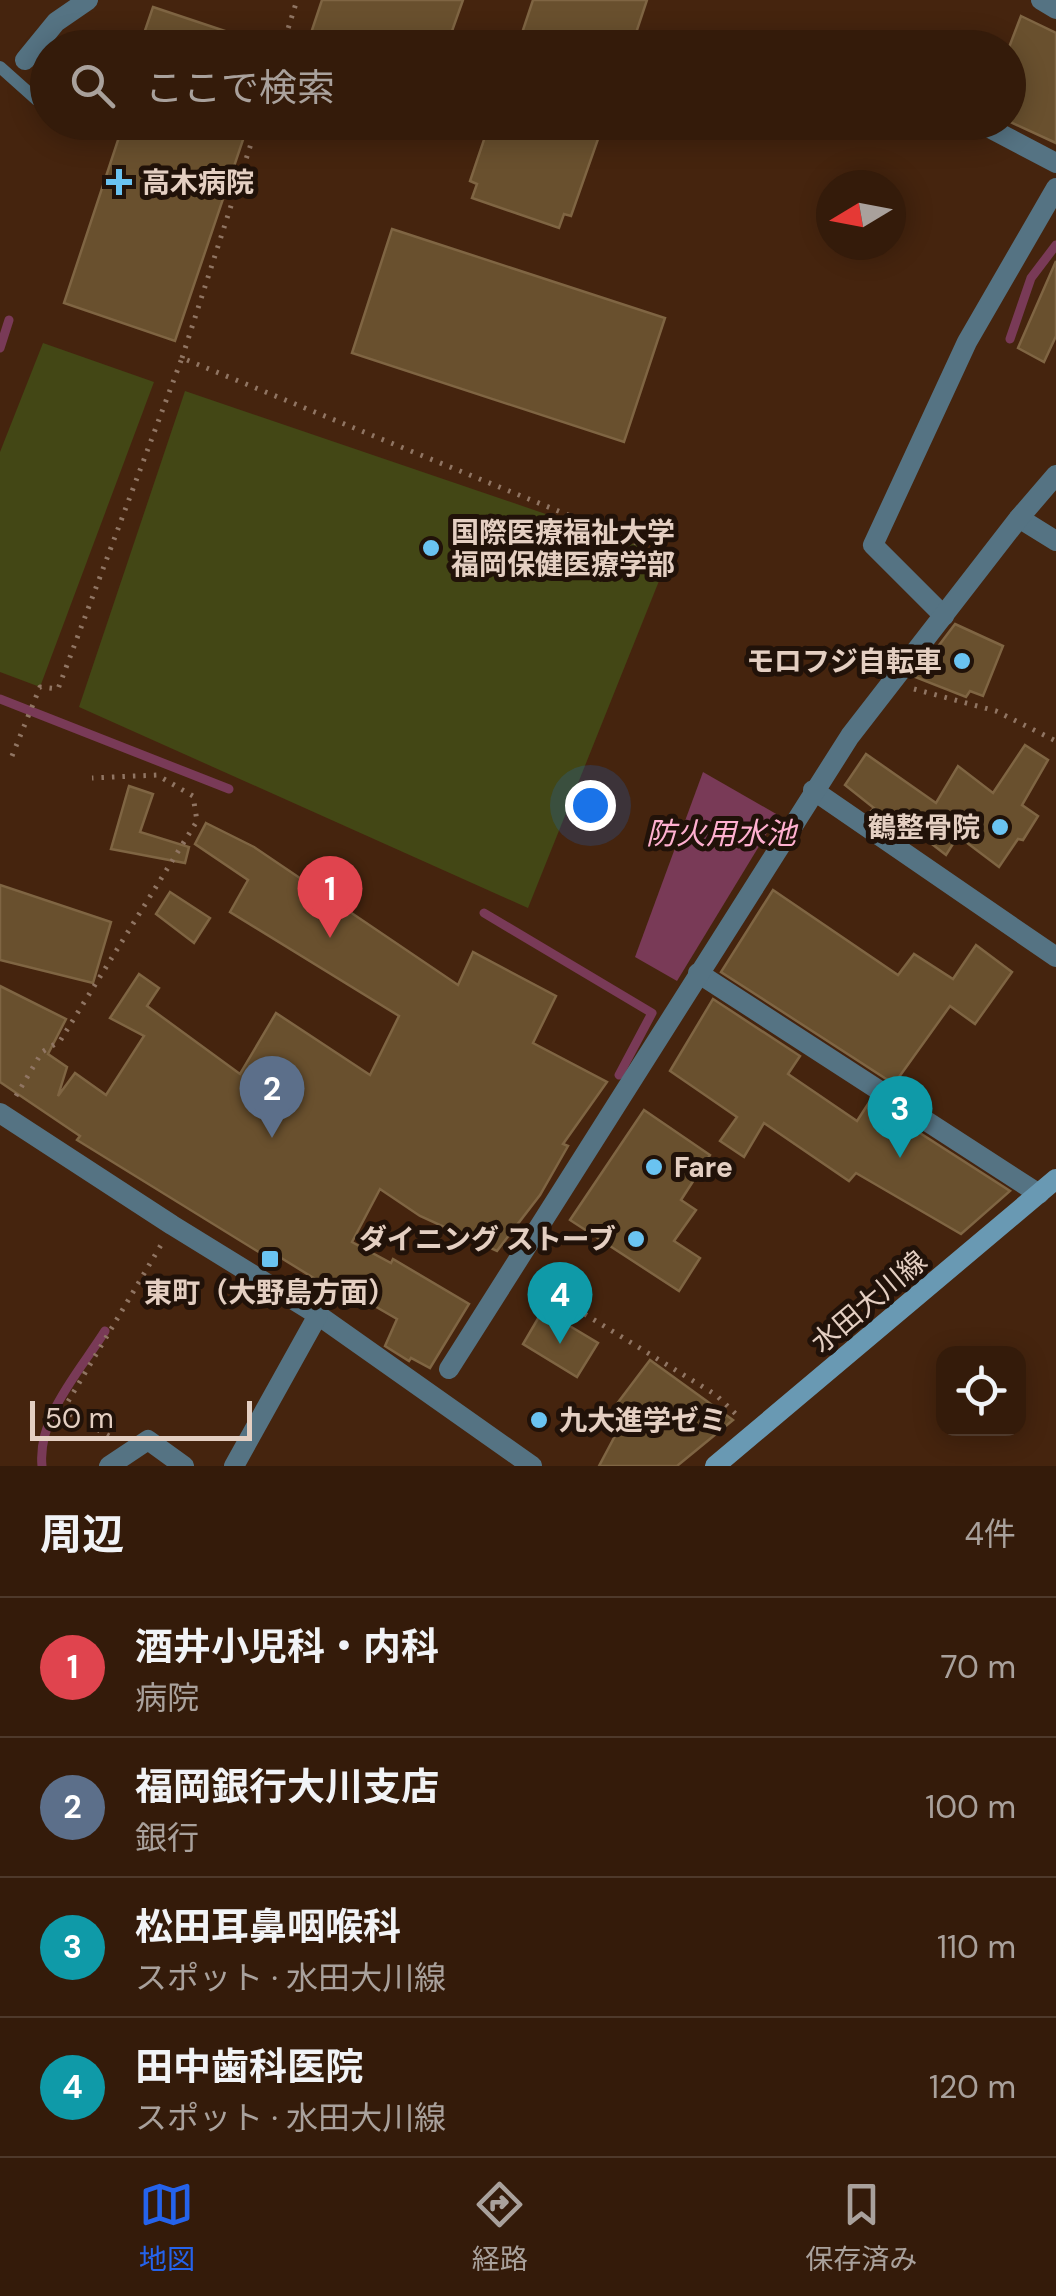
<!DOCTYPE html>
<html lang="ja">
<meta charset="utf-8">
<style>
body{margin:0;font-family:"DM Sans","Noto Sans JP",sans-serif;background:#3c2413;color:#f1f3f6}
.controls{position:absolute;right:30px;bottom:30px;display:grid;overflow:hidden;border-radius:20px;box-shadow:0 5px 25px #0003}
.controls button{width:90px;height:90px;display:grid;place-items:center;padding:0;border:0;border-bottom:2px solid #4e392b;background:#341b0a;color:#f1f3f6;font:50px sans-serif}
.compass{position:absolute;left:816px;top:170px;width:90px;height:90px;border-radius:50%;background:#341b0a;box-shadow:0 5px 25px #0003;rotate:260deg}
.scale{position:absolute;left:30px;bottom:25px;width:222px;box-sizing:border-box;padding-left:10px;border:5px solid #e4cfc2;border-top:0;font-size:28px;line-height:35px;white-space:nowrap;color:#e4cfc2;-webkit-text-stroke:8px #211209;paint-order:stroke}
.you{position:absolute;left:590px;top:805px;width:35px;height:35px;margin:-25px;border:8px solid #fff;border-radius:50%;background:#1a73e8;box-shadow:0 0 0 15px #1a73e833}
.badge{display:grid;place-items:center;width:65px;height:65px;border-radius:50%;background:#2563eb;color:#fff;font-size:32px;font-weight:700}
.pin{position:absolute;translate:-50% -82px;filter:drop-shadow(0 2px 5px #0008)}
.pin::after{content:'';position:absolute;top:52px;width:35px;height:30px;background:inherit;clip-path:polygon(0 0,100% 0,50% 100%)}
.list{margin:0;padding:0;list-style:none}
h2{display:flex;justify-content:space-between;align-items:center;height:130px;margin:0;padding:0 40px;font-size:42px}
h2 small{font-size:32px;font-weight:400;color:#a9a19c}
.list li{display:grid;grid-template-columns:65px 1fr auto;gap:30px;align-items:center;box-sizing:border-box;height:140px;padding:0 40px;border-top:2px solid #4e392b}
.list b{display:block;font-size:38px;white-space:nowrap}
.list p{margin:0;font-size:32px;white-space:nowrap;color:#a9a19c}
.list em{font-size:32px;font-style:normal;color:#a9a19c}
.icon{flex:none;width:55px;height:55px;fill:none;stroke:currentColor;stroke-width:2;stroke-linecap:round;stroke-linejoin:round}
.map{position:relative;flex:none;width:1056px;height:1466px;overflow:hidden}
.search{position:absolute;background:#341b0a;box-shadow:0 5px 25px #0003;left:30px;right:30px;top:30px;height:110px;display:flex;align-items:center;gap:25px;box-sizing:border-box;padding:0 35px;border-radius:55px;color:#a9a19c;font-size:38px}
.sheet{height:690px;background:#341b0a}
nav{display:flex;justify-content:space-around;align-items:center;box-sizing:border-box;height:140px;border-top:2px solid #4e392b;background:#341b0a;font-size:28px;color:#a9a19c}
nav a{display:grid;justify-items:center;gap:5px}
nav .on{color:#2563eb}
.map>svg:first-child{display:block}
.green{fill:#434715}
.water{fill:#793a57}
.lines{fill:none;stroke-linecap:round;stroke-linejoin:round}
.stream{stroke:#793a57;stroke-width:9}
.building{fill:#69502e;stroke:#7f6543;stroke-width:2.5}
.path{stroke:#907563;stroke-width:5;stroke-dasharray:2.5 8;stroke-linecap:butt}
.lane{stroke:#557383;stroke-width:12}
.street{stroke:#557383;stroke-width:20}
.secondary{stroke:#6999b3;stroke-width:20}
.poi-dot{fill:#6ac3f1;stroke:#211209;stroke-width:4}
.labels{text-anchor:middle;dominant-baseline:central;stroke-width:10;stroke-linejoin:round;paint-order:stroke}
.poi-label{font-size:28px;font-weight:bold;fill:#e4cfc2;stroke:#211209;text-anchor:start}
.street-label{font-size:28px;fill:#e4cfc2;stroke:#211209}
.water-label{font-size:30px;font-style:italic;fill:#ffb0d0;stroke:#211209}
</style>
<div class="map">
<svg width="1056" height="1466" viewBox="0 0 1056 1466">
<rect width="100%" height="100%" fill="#45240e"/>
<!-- green -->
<g class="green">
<path d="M43 343 154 382 40 687 0 672V452Z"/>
<path d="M185 391 669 556 528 908 79 707Z"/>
</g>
<!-- water -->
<path class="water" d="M703 772 778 815 677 981 635 957Z"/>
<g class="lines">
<!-- stream -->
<g class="stream">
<path d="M1010 339 1031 278 1056 245"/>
<path d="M0 348 9 320"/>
<path d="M0 699 229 789"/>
<path d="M484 913 652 1013 619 1075"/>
<path d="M42 1466C37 1417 80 1371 105 1331"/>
</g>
</g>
<!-- building -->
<g class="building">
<path d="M322 0H463L446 48H393L365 37 363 48H306Z"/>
<path d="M533 0H647L631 48H517Z"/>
<path d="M153 7 261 43 260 48H139Z"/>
<path d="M1021 16 1056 33V143L1008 121V50Z"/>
<path d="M124 122H249L175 341 64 303Z"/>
<path d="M490 122H604L571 216 564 214 559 228 472 198 477 184 470 181Z"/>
<path d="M392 229 665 318 624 442 352 353Z"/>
<path d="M1056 261V336L1044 362 1018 348Z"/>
<path d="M955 624 1003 646 983 696 970 691 966 697 915 677Z"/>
<path d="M1025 745 1048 760 1022 805 1038 816 1023 840 1018 839 999 867 958 836 946 855 902 821 897 830 871 811 874 808 845 785 866 754 936 803 958 766 993 793Z"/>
<path d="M129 786 153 794 140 832 189 847 185 863 111 849Z"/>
<path d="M206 823 254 847 458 985 473 952 556 996 533 1043 607 1082 563 1144 568 1146 540 1195 497 1251 420 1216 380 1189 352 1242 391 1263 393 1259 469 1304 430 1368 411 1358 409 1361 385 1346 397 1319 333 1282 330 1288 273 1253 270 1259 77 1140 80 1136 0 1082V986L66 1019 48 1054 67 1067 58 1096 75 1073 106 1095 144 1036 110 1018 139 974 159 988 147 1006 240 1074 276 1013 370 1075 399 1016 230 912 248 880 195 844Z"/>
<path d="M0 885 111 922 93 983 0 960Z"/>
<path d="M773 890 898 975 914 954 953 979 976 945 1012 972 975 1024 950 1006 894 1084 721 972Z"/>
<path d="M170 892 210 918 194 943 156 914Z"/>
<path d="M713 999 800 1056 788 1074 857 1121 870 1101 1010 1191 961 1234 856 1173 849 1181 764 1123 744 1157 720 1141 737 1117 670 1071Z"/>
<path d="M644 1110 710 1155 681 1200 696 1210 674 1241 700 1258 679 1291 570 1220Z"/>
<path d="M543 1310 598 1343 577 1377 523 1344Z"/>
<path d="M650 1360 733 1420 677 1466H599L616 1434 604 1421Z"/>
</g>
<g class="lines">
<!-- path -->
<g class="path">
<path d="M282 48 297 0"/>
<path d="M182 358 258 122"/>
<path d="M914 689 996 711 1056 741"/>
<path d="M12 756 40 687 58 689 182 358 669 556"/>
<path d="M16 1096 42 1052 60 1041 197 821 193 796 157 775 92 778"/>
<path d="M531 1281 716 1395 739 1417"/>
<path d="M109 1436 63 1410 161 1245"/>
</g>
<!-- lane -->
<path class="lane" d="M0 67 37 100"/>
<!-- street -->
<g class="street">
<path d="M1041 0 1056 9"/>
<path d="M25 60 56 22 88 0"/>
<path d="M978 122 1056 163"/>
<path d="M1019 518 1056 541"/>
<path d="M944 616 873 545 967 342 1056 188"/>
<path d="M813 790 1056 957"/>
<path d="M698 973 1039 1194"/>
<path d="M0 1113 172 1225 318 1315 532 1466"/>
<path d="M449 1369 850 736 1019 518 1056 475"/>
<path d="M109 1466 148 1440 184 1466"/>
<path d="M234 1466 318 1315"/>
</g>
<!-- secondary -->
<path class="secondary" d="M715 1466 1056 1179"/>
</g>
<!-- markers -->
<g class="poi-dot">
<path d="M114 167h10v10h10v10h-10v10h-10v-10h-10v-10h10z"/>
<circle cx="431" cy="548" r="10"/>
<circle cx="962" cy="661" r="10"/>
<circle cx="1000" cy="827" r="10"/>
<circle cx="654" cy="1167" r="10"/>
<circle cx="636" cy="1239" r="10"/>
<rect x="260" y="1249" width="20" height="20" rx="5"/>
<circle cx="539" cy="1420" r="10"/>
</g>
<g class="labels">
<!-- poi labels -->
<g class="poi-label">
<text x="142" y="182">高木病院</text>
<text x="451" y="532">国際医療福祉大学<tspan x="451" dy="32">福岡保健医療学部</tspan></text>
<text x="942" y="661" text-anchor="end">モロフジ自転車</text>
<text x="980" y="827" text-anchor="end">鶴整骨院</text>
<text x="674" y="1167">Fare</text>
<text x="616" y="1239" text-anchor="end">ダイニング ストーブ</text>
<text x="270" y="1292" text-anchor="middle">東町（大野島方面）</text>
<text x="559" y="1420">九大進学ゼミ</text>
</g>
<!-- street labels -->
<g class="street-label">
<text transform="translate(869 1302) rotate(-40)">水田大川線</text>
</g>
<!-- water labels -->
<g class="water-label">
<text x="721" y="833">防火用水池</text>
</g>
</g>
</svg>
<div class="controls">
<button><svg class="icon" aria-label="locate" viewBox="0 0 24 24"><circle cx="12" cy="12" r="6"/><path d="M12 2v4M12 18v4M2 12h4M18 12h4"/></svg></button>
</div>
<svg class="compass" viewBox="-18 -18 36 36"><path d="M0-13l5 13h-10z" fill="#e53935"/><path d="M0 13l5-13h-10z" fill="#a9a19c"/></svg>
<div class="scale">50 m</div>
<div class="you"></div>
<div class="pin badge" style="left:330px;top:938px;background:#e0444e">1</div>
<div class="pin badge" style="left:272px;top:1138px;background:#5c6f8a">2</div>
<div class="pin badge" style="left:900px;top:1158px;background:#0f9aa8">3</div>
<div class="pin badge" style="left:560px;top:1344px;background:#0f9aa8">4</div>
<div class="search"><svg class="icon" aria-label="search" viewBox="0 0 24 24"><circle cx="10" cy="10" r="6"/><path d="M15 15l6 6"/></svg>ここで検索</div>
</div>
<section class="sheet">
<h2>周辺<small>4件</small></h2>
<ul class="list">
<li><span class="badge" style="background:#e0444e">1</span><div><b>酒井小児科・内科</b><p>病院</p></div><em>70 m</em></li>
<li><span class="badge" style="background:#5c6f8a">2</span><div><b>福岡銀行大川支店</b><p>銀行</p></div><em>100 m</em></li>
<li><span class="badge" style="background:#0f9aa8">3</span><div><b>松田耳鼻咽喉科</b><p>スポット · 水田大川線</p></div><em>110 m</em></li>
<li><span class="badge" style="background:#0f9aa8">4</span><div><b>田中歯科医院</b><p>スポット · 水田大川線</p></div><em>120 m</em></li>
</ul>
</section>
<nav>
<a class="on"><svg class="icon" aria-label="map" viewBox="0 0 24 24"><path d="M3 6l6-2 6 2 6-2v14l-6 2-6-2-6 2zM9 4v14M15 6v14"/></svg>地図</a>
<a><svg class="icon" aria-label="directions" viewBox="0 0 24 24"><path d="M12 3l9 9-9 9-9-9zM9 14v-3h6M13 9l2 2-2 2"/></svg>経路</a>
<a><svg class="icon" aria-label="saved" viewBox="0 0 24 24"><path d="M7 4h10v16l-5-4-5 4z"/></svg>保存済み</a>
</nav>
